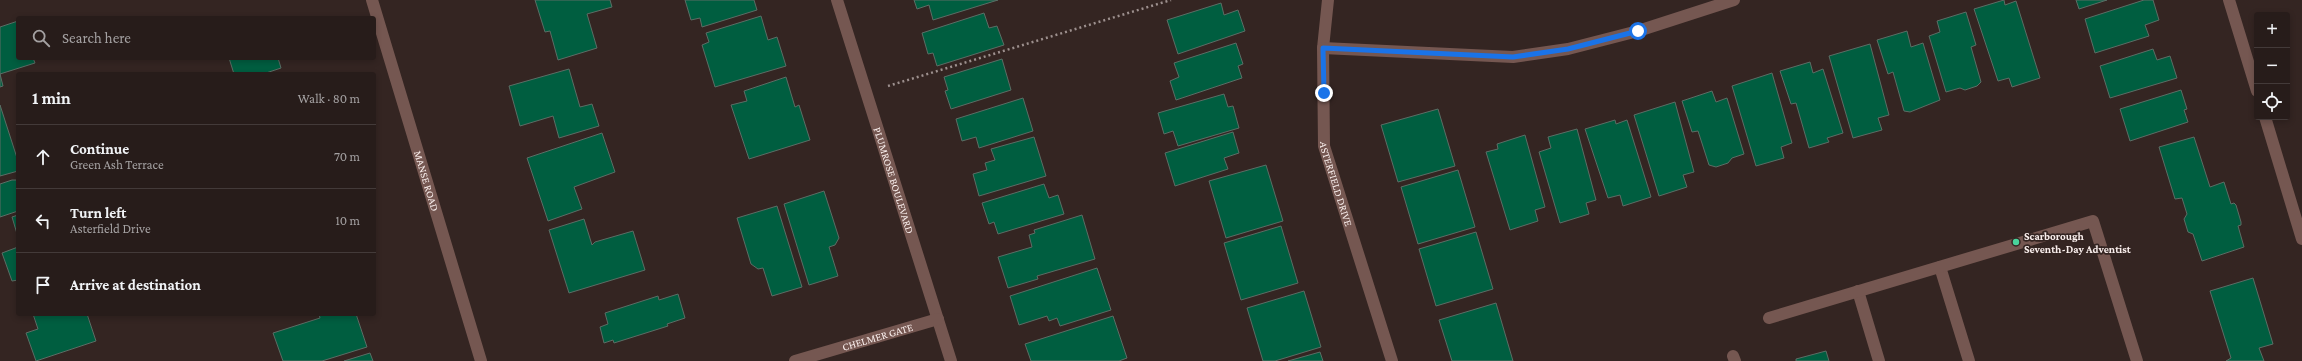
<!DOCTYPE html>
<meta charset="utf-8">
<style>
body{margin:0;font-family:"Crimson Pro",serif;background:#332927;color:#f1f3f6}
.controls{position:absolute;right:12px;top:12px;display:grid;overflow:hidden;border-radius:4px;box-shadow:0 2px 6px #0003}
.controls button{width:36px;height:36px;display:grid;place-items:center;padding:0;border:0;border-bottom:1px solid #433a39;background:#271c1a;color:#f1f3f6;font:20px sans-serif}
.stop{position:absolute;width:12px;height:12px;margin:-9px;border:3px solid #1a73e8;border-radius:50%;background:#fff}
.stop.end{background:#1a73e8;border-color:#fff;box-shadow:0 1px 4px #0008}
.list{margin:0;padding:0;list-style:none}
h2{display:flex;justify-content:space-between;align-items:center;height:52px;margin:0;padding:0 16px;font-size:17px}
h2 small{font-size:13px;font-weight:400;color:#a4a1a2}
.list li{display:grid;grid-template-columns:26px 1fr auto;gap:12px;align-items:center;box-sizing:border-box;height:64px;padding:0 16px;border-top:1px solid #433a39}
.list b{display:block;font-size:15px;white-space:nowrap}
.list p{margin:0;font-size:13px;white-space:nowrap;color:#a4a1a2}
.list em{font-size:13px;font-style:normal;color:#a4a1a2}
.icon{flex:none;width:22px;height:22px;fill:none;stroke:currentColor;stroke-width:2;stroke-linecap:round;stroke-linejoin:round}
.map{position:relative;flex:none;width:2302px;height:361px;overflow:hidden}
.search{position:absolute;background:#271c1a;box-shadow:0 2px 6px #0003;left:16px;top:16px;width:360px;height:44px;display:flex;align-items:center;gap:10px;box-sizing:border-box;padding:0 14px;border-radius:4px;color:#a4a1a2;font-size:15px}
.panel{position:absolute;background:#271c1a;box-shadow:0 2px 6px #0003;left:16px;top:72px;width:360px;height:244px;border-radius:4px}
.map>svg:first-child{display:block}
.building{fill:#005e40;stroke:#5c6d65}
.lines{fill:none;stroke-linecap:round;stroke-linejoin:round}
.path{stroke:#9d908e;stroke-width:2.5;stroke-dasharray:2 3;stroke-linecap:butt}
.minor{stroke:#755751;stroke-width:12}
.route{stroke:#1a73e8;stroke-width:5}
.poi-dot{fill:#49d49c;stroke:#342522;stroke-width:1.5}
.labels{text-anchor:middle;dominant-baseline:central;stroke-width:3.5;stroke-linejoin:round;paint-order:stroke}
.street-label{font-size:11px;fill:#f9eeec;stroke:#342522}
.poi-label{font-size:11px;font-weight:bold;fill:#f9eeec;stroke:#342522;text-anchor:start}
</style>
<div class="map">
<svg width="2302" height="361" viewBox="0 0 2302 361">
<rect width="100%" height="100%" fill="#342522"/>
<!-- building -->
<g class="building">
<path d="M535 0H610L612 7 587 14 597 48 558 60 550 31 545 32Z"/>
<path d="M685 0H754L757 10 702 27 700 18 691 20Z"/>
<path d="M914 0H998L933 20 929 5 917 9Z"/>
<path d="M2004 0 2005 5 2016 1 2040 78 2012 87 2009 78 1998 81 1974 9Z"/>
<path d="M2076 0H2107L2079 9Z"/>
<path d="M2144 0H2153L2159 20 2145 25 2149 36 2095 53 2085 19Z"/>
<path d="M1221 3 1224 15 1238 10 1245 31 1178 54 1167 20Z"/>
<path d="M1966 12 1976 45 1971 47 1981 82 1977 86 1965 90 1960 88 1946 92 1929 36 1940 32 1937 21Z"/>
<path d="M984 13 989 28 997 26 1004 45 937 66 933 53 928 54 922 33Z"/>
<path d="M761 16 768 40 777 37 786 66 715 87 702 45 709 42 706 33Z"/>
<path d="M18 21V58H33L35 63 0 74 3 86 0 87V27Z"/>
<path d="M1907 31 1911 47 1923 43 1940 100 1910 112 1904 111 1893 72 1888 74 1877 40Z"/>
<path d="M1236 43 1243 64 1238 66 1242 78 1176 100 1170 81 1179 77 1174 63Z"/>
<path d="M1870 44 1889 115 1878 118 1882 130 1853 138 1829 56Z"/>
<path d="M2153 49 2157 60 2170 56 2177 78 2110 98 2100 66Z"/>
<path d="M229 58H278L281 68 263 74H234Z"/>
<path d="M1002 59 1011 90 951 109 945 91 948 90 944 77Z"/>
<path d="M1810 62 1813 73 1823 69 1843 133 1827 138 1829 142 1809 148 1796 103 1791 104 1780 71Z"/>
<path d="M569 69 580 107 592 104 599 126 559 138 553 116 520 126 509 86Z"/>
<path d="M1772 73 1792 143 1781 147 1784 158 1756 166 1732 86Z"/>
<path d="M786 77 795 107 799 105 810 140 749 159 731 105 747 101 744 91Z"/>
<path d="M2181 90 2187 109 2184 110 2188 122 2130 141 2120 109Z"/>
<path d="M1712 91 1716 102 1727 98 1744 154 1732 158 1728 163 1716 167 1709 165 1698 131 1692 132 1682 101Z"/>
<path d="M1224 94 1228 107 1233 106 1239 128 1178 146 1173 131 1164 134 1158 113Z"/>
<path d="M1023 98 1033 131 979 148 976 137 962 141 956 119Z"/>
<path d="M1675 102 1694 172 1683 175 1687 187 1659 196 1634 115Z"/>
<path d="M0 105 18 161V171L0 176Z"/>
<path d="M1438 109 1455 166 1398 182 1381 125Z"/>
<path d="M1615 120 1616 124 1627 120 1651 197 1623 206 1620 195 1608 198 1585 129Z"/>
<path d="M1577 129 1596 200 1586 203 1589 214 1560 223 1539 152 1551 148 1548 137Z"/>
<path d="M1233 132 1239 153 1224 158 1228 169 1175 186 1165 153Z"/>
<path d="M602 133 615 172 574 187 582 209 548 221 527 158Z"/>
<path d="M1525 135 1545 207 1535 210 1538 221 1510 230 1486 152 1498 149 1497 144Z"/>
<path d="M1034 137 1046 176 979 196 973 174 987 170 985 163 995 160 991 149Z"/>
<path d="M2194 137 2210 187 2224 182 2231 204 2234 203 2236 205 2241 222V225L2238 226 2244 247 2202 261 2193 234 2188 232 2184 219 2187 214 2182 198 2175 199 2159 147Z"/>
<path d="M1266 165 1283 221 1226 238 1209 181Z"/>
<path d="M1458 170 1475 227 1418 244 1401 187Z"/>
<path d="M12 180H18V211L0 217V184Z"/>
<path d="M1044 184 1049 198 1058 195 1064 214 998 234 994 222 989 224 982 203Z"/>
<path d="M824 191 839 238 835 245 829 247 838 276 809 285 784 204Z"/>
<path d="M777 206 802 287 772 296 763 268 758 269 751 264 737 218Z"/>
<path d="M18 215V237L12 217Z"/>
<path d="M1082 215 1095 259 1037 276 1038 279 1008 288 998 257 1032 247 1029 235 1035 233 1034 230Z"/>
<path d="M584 219 592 245 595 242 633 231 645 270 569 293 549 230Z"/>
<path d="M1281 226 1298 283 1241 300 1224 243Z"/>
<path d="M1476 232 1493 289 1436 306 1419 249Z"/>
<path d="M18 247V280L12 281 2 253Z"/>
<path d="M1097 268 1111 310 1060 326 1057 318 1049 321 1047 316 1019 325 1010 296Z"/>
<path d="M2253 278 2273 344 2259 348 2264 361H2226L2231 358 2210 291Z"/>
<path d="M1304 291 1321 347 1275 361H1263L1247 308Z"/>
<path d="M678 294 685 318 667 324 668 326 614 343 613 340 604 343 600 327 608 324 605 313 658 296 659 300Z"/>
<path d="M1496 303 1513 361H1452L1439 320Z"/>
<path d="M33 314H87L96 341 36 361 26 333 38 329Z"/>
<path d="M319 314H356L367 347 322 361H283L273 333 320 318Z"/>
<path d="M1113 316 1127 358 1119 361H1031L1025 344Z"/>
<path d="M1826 351 1829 361H1796V359Z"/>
<path d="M1320 352 1323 361H1288Z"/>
<path d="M370 353 373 361H344Z"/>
</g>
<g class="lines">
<!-- path -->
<path class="path" d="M888 86 1171 0"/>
<!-- minor -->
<g class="minor">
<path id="s1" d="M372 0 481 361"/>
<path id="s2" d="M837 0 951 361"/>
<path id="s3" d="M1328 0 1323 48 1324 146 1392 361"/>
<path d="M2229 0 2257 91"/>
<path d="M1323 48 1513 57 1568 49 1638 31 1734 0"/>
<path d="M2265 117 2302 239"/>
<path d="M1940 267 1969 361"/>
<path d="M1858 291 1879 361"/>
<path d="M1769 318 2093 221 2137 361"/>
<path d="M1733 356 1735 361"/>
<path id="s4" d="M795 361 938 319"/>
</g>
</g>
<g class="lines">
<!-- route -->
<path class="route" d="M1324 93 1323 48 1513 57 1568 49 1638 31"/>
</g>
<!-- markers -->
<circle class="poi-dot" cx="2016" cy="242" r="4"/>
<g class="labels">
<!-- street labels -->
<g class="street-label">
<text stroke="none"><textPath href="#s1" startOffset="189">MANSE ROAD</textPath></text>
<text stroke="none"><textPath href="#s2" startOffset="189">PLUMROSE BOULEVARD</textPath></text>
<text stroke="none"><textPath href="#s3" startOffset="186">ASTERFIELD DRIVE</textPath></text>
<text stroke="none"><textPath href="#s4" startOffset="86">CHELMER GATE</textPath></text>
</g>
<!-- poi labels -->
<g class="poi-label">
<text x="2024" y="236">Scarborough<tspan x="2024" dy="13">Seventh-Day Adventist</tspan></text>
</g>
</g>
</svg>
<div class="controls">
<button>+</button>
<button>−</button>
<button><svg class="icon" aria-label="locate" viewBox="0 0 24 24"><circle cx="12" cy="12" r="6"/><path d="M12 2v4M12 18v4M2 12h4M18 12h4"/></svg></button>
</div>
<div class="stop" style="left:1638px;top:31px"></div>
<div class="stop end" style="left:1324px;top:93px"></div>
<div class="search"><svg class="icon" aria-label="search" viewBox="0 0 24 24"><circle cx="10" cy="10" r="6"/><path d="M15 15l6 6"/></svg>Search here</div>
<section class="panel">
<h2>1 min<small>Walk · 80 m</small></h2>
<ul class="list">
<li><svg class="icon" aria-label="ahead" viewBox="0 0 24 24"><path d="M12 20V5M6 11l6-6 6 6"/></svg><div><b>Continue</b><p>Green Ash Terrace</p></div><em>70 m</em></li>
<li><svg class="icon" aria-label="left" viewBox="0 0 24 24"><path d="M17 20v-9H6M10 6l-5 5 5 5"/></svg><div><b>Turn left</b><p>Asterfield Drive</p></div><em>10 m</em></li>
<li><svg class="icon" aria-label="arrive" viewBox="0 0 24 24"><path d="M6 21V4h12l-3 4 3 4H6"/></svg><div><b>Arrive at destination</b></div></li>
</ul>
</section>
</div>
